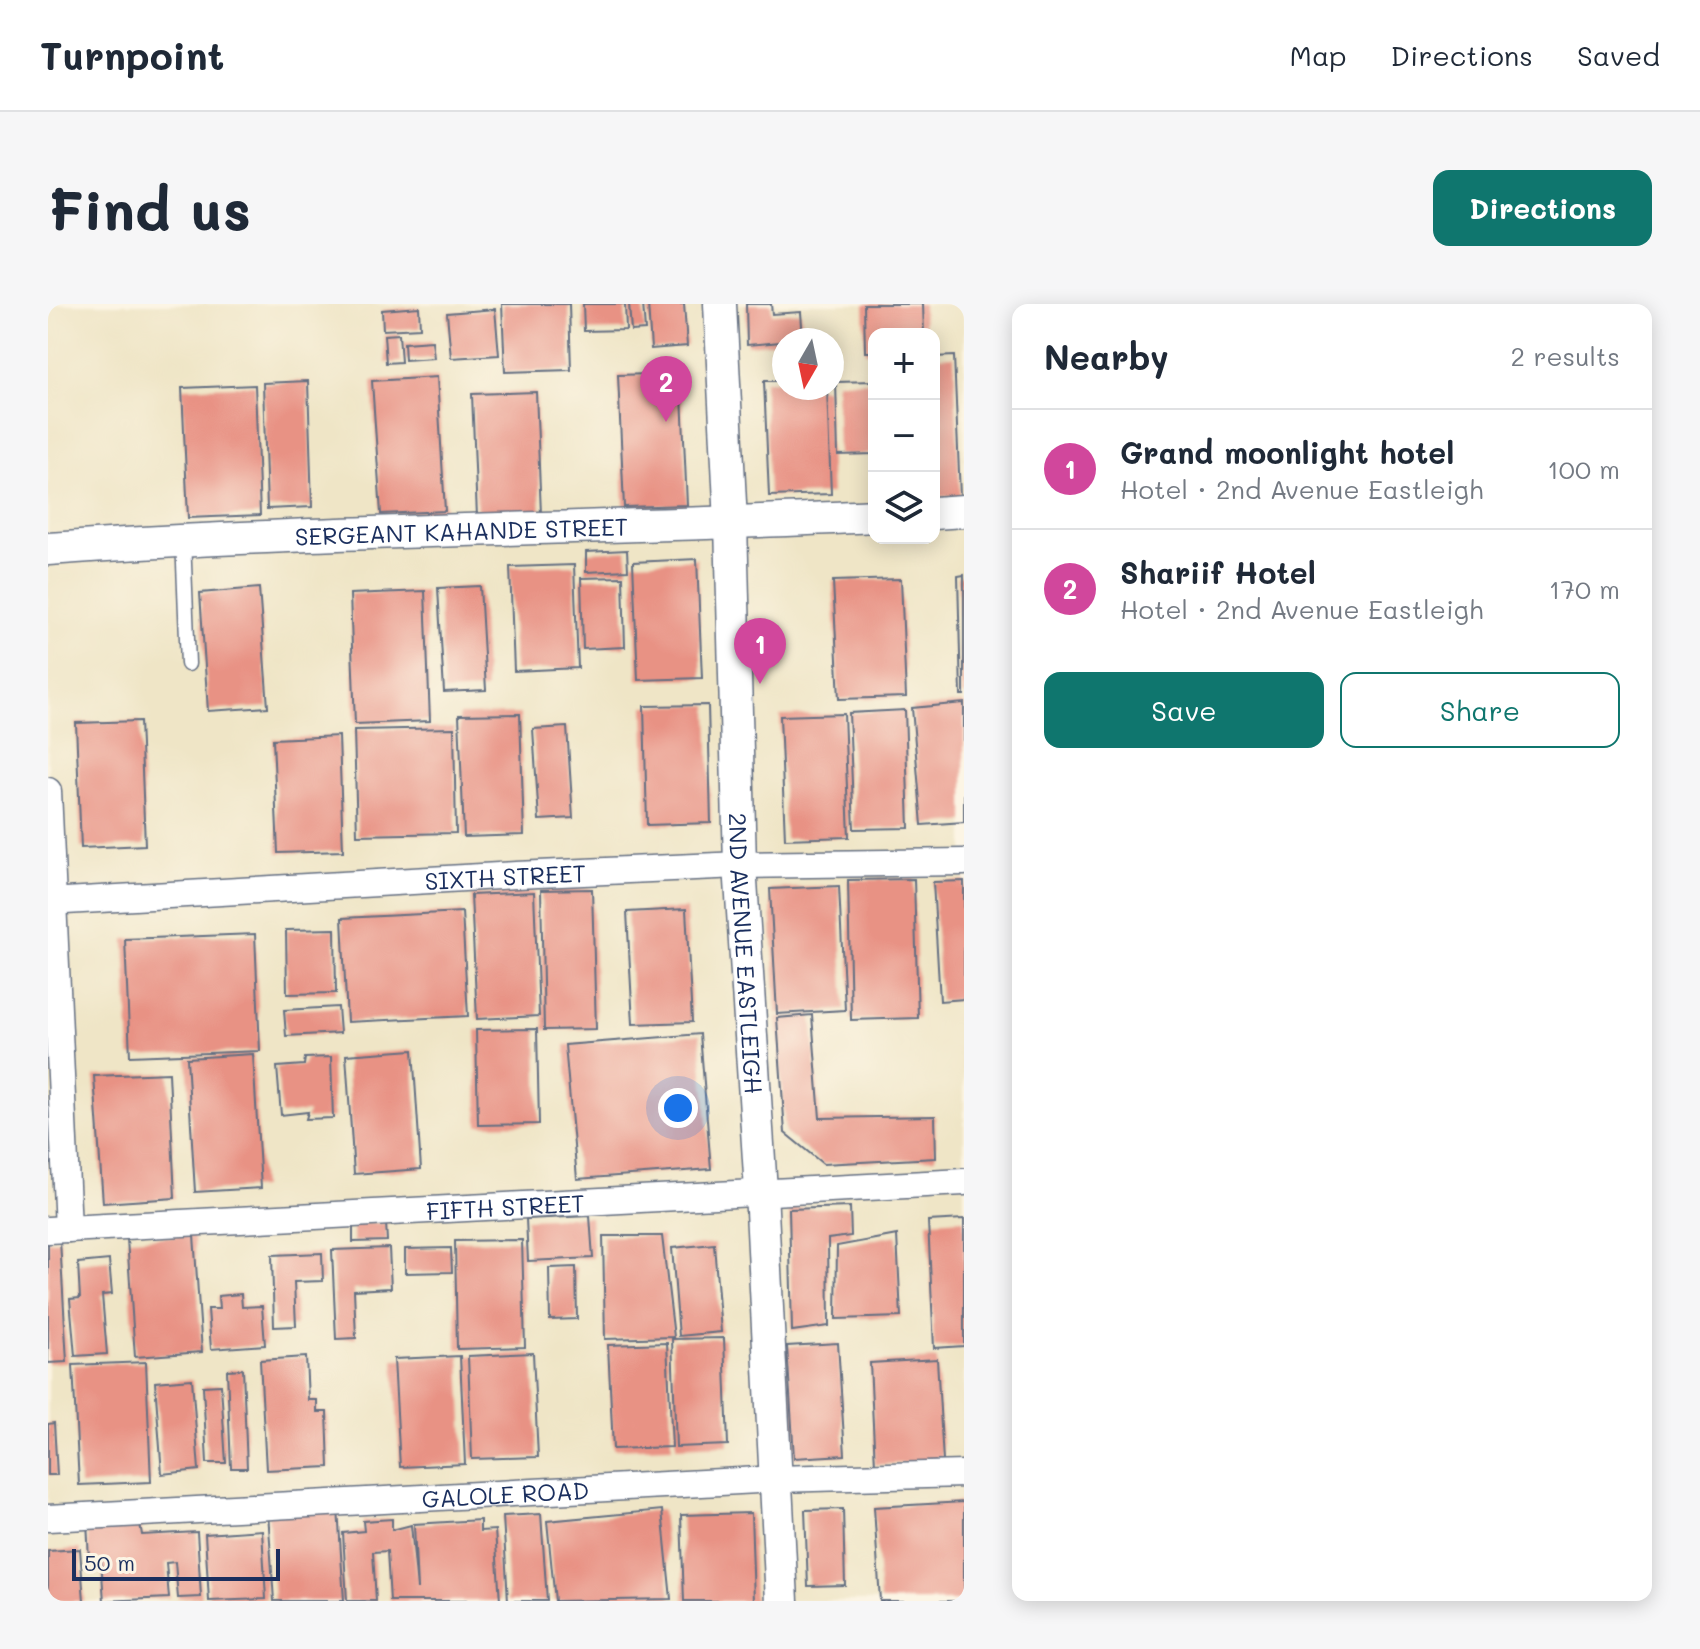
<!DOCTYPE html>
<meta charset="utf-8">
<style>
body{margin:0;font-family:Mali,sans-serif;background:#f6f6f7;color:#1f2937}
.controls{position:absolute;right:24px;top:24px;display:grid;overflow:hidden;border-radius:16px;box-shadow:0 4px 20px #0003}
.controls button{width:72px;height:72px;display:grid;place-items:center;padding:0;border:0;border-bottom:2px solid #e0e1e3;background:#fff;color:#1f2937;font:40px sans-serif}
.compass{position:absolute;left:724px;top:24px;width:72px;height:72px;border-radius:50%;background:#fff;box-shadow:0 4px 20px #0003;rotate:189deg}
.scale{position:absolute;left:24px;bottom:20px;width:208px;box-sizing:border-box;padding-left:8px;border:4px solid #1b2f5e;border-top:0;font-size:22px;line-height:28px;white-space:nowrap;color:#1b2f5e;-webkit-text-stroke:6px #fcf5e5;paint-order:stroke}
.you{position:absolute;left:630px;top:804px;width:28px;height:28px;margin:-20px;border:6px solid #fff;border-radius:50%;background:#1a73e8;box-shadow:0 0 0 12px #1a73e833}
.badge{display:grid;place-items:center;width:52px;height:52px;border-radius:50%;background:#0f766e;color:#fff;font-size:26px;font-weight:700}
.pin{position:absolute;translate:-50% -66px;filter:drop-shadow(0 2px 4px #0008)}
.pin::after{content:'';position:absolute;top:42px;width:28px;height:24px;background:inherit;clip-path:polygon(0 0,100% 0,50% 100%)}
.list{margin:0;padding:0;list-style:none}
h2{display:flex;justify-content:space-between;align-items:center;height:104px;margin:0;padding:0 32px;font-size:34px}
h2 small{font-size:26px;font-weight:400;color:#747a83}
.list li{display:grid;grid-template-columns:52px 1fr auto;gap:24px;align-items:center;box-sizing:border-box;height:120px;padding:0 32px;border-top:2px solid #e0e1e3}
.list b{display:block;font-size:30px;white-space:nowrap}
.list p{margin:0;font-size:26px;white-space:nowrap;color:#747a83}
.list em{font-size:26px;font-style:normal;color:#747a83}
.actions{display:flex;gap:16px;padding:24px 32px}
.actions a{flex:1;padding:18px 0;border:2px solid #0f766e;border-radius:16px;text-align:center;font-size:28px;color:#0f766e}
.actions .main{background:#0f766e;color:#fff}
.icon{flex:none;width:44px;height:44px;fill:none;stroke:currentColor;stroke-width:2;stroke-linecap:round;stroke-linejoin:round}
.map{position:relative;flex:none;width:916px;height:1297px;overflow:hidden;border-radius:16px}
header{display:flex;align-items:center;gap:48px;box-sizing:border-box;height:112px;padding:0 40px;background:#fff;border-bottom:2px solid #e0e1e3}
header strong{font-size:38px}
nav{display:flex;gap:44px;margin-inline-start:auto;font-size:28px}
.intro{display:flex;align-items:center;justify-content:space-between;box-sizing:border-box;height:192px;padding:0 48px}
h1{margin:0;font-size:56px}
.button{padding:20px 36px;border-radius:16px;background:#0f766e;color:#fff;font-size:28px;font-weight:700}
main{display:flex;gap:48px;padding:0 48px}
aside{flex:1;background:#fff;border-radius:16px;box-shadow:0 4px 20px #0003}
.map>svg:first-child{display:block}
.building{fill:#e89284}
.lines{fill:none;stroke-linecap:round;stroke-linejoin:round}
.service-casing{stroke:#656f82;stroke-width:17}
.minor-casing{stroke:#656f82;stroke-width:29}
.tertiary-casing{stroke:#656f82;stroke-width:35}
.service{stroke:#fff;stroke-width:14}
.minor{stroke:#fff;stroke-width:26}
.tertiary{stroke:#fff;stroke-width:32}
.labels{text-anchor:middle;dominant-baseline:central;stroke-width:7;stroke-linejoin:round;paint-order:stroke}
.street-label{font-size:24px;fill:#1b2f5e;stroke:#fcf5e5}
</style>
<header>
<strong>Turnpoint</strong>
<nav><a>Map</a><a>Directions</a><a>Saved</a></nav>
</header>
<div class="intro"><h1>Find us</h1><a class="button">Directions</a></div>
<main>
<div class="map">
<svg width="916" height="1297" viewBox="0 0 916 1297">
<rect width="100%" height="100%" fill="#fcf5e5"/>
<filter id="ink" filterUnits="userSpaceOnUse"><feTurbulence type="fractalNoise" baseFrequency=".0125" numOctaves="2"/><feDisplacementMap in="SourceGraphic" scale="16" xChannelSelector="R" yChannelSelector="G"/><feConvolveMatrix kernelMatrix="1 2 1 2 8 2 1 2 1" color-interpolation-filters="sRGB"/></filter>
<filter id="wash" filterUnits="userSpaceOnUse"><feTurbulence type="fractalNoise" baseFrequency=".006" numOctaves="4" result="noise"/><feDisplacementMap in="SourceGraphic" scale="32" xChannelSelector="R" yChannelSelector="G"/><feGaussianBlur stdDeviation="1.8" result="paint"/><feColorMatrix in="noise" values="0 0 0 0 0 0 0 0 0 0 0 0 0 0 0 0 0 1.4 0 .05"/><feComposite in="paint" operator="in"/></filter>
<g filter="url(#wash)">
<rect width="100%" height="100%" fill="#efe5c6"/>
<g id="blocks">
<!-- building -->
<g class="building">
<path d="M454 0H521L523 66 457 68Z"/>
<path d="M535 0H577L578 26 536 27Z"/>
<path d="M581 0H595L597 26 583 27Z"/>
<path d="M600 0H636L639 42 603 45Z"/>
<path d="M698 0H723L724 10 753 8 755 36 699 41Z"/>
<path d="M816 0H875L876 30H826V48H817Z"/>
<path d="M371 3 372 24 335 26 334 6Z"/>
<path d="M447 5 451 51 403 54 399 9Z"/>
<path d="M351 30 353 58 338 59 336 31Z"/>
<path d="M384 37 386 54 357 56 356 39Z"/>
<path d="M906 52 912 192 886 193V53Z"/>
<path d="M633 69 639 201 576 203 570 71Z"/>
<path d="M389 73 397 207 333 210 324 77Z"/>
<path d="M260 77 264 203 219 205 215 79Z"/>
<path d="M716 77H736V84H779L783 190 721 192Z"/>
<path d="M826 77V150L790 151 788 78Z"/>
<path d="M207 81 212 211 140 214 134 84Z"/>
<path d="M488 88 493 210 429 213 424 90Z"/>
<path d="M579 246 580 266 538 268V248Z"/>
<path d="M649 255 654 374 590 376 585 258Z"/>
<path d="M526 261 530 364 466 367 462 263Z"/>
<path d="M916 271V391H913L910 272Z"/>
<path d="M575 273 577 343 535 345 533 274Z"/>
<path d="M853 275 858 393 791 395 785 277Z"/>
<path d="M432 282 438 386 396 388 390 284Z"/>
<path d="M211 284 220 403 160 407 152 289Z"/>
<path d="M377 287 382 417 307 420 302 290Z"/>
<path d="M916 399V518L874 521 864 404Z"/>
<path d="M660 401 663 519 599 521 596 402Z"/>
<path d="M857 406 861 524 806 525 801 409Z"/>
<path d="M472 410 476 531 416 533 411 411Z"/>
<path d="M796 410 801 533 737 535 732 412Z"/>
<path d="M92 417 97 541 33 544 28 419Z"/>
<path d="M519 423 525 514 491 516 485 425Z"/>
<path d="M406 424 408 529 309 531 306 426Z"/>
<path d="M291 432 295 547 230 549 225 435Z"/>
<path d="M866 575 870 714 803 716 800 576Z"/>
<path d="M916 577V695L892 697 885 578Z"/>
<path d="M791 582 797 706 729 710 722 585Z"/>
<path d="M544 585 548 725 496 726 493 586Z"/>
<path d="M486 588 491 712 429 715 423 591Z"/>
<path d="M638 605 644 718 585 720 579 608Z"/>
<path d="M414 608 420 712 299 718 294 614Z"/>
<path d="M287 625 288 689 239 690 238 626Z"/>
<path d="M207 630 212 747 82 752 77 635Z"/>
<path d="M290 703 292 729 238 732 236 706Z"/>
<path d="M764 711 772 814 887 812 888 854 775 860 737 829 729 714Z"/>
<path d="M489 725 491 820 430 821 428 726Z"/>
<path d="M652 730 663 865 529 875 517 741Z"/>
<path d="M365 746 373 865 306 870 298 751Z"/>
<path d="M205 750 213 884 147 888 139 754Z"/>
<path d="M283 753 285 814 258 815 260 808 233 811 229 763 256 761 257 754Z"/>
<path d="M121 769 127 894 55 899 46 772Z"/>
<path d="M802 903 803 932 780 935 781 1022 744 1027 741 905Z"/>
<path d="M542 912 545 954 480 957 478 915Z"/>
<path d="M916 915V1042L886 1044 880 917Z"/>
<path d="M338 919 339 937 305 938V920Z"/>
<path d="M146 931 154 1048 87 1053 79 935Z"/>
<path d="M849 931 853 1013 788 1015 789 942Z"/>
<path d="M555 932H614L626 1033 557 1035Z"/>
<path d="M12 936 19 1058 0 1059V937Z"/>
<path d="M474 936 477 1043 409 1045 407 937Z"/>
<path d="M666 940 673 1028 631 1032 624 944Z"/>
<path d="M341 944 343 984 306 986 308 1034 288 1035 284 946Z"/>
<path d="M403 944 404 968 357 969V945Z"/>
<path d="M274 949 275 977 246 978 248 1022 226 1023 224 951Z"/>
<path d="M61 956 64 990 54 991 59 1050 27 1052 22 995 32 994 30 959Z"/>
<path d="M528 963 529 1015 502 1016 501 964Z"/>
<path d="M193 990 194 1003 214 1002 217 1041 163 1045 160 1005H171L170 992Z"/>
<path d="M676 1034 680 1141 628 1143 624 1035Z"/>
<path d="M619 1039 624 1143 565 1145 560 1041Z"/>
<path d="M790 1039 797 1151 746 1154 739 1042Z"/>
<path d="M485 1049 490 1153 424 1155 420 1052Z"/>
<path d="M412 1052 417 1160 352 1163 346 1055Z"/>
<path d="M258 1053 260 1096H269V1108H279L281 1163 218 1166 212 1056Z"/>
<path d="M889 1055 895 1157 827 1161 822 1059Z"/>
<path d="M98 1058 103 1178 31 1181 25 1061Z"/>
<path d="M195 1065 199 1164H183L179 1066Z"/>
<path d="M144 1075 151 1166 114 1170 107 1078Z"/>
<path d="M173 1081 178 1159H159L155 1082Z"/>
<path d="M6 1119 9 1171H0V1120Z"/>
<path d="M916 1198V1297H832L826 1203Z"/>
<path d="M290 1204 296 1297H226L220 1208Z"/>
<path d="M795 1205 797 1281 760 1282 757 1206Z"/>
<path d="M614 1206 623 1295 507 1297 499 1217Z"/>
<path d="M703 1209 706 1297H636L633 1211Z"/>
<path d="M493 1210 499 1297H460L455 1212Z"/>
<path d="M91 1214 94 1231 149 1228 153 1293 130 1294 127 1258 118 1259 121 1294 56 1297 53 1255 41 1256 39 1217Z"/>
<path d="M344 1215V1226L363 1221 369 1285 366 1220 432 1216V1227L447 1226 452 1297H342L339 1247 325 1248 328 1297H299L295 1229 316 1227 315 1217Z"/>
<path d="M214 1226 218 1295 161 1297 157 1230Z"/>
<path d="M32 1245 36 1297H0V1247Z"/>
</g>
</g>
</g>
<g filter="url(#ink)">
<use href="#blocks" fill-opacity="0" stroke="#656f82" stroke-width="2"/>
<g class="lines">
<!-- service casing -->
<g class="service-casing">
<path id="service" d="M135 235 140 360"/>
</g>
<!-- minor casing -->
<g class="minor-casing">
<g id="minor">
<path d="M0 487 20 925"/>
<path id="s1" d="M0 598 468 571 692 561 916 558"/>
<path id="s2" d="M0 926 916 878"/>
<path id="s3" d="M0 1214 728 1175 916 1170"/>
</g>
</g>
<!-- tertiary casing -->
<g class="tertiary-casing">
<g id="tertiary">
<path id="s4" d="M672 0 683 219 692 561 713 887 734 1297"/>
<path d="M886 209 916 207"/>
<path id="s5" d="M0 245C275 225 551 226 826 212"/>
</g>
</g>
<!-- service -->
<use href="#service" class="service"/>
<!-- minor -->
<use href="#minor" class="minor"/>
<!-- tertiary -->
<use href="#tertiary" class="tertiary"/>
</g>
</g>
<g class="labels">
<!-- street labels -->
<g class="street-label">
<text stroke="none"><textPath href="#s5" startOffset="414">SERGEANT KAHANDE STREET</textPath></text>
<text stroke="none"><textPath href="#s1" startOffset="458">SIXTH STREET</textPath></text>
<text stroke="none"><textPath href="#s4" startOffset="650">2ND AVENUE EASTLEIGH</textPath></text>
<text stroke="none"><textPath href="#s2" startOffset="458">FIFTH STREET</textPath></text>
<text stroke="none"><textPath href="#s3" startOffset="458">GALOLE ROAD</textPath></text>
</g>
</g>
</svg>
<div class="controls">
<button>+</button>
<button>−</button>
<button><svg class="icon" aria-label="layers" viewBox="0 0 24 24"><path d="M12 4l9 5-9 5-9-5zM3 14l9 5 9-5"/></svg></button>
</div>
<svg class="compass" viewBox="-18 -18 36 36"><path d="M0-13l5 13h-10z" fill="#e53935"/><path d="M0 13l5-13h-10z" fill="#747a83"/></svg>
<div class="scale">50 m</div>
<div class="you"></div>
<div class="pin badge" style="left:712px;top:380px;background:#d1479c">1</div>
<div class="pin badge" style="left:618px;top:118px;background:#d1479c">2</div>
</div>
<aside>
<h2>Nearby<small>2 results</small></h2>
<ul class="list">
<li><span class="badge" style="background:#d1479c">1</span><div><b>Grand moonlight hotel</b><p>Hotel · 2nd Avenue Eastleigh</p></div><em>100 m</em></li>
<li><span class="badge" style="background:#d1479c">2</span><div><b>Shariif Hotel</b><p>Hotel · 2nd Avenue Eastleigh</p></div><em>170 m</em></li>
</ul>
<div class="actions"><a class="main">Save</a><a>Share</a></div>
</aside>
</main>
